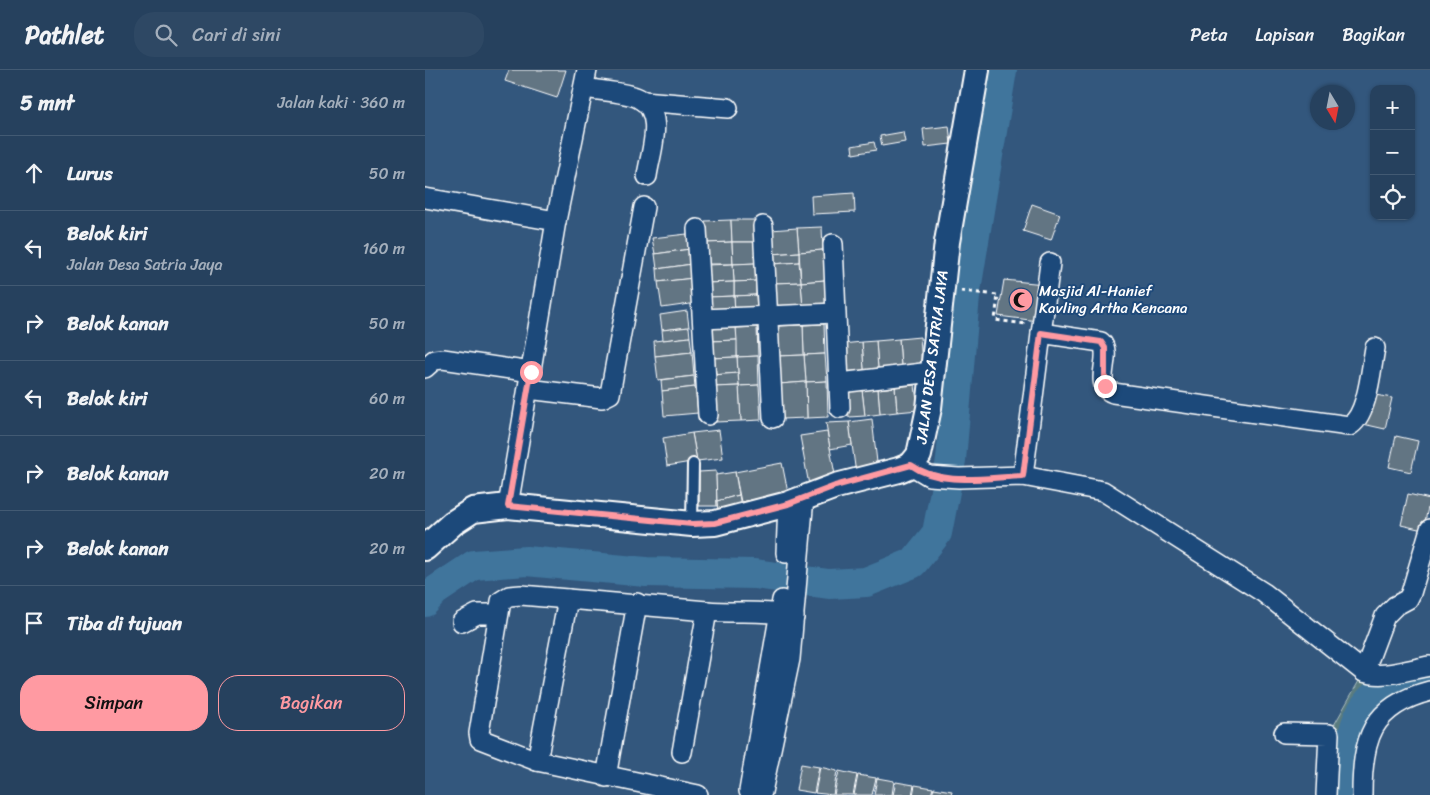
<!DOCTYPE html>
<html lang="id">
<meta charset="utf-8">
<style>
body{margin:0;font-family:Sriracha,sans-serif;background:#2e4864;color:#f1f3f6}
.controls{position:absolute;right:15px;top:15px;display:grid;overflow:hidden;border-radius:10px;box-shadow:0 1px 4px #0004}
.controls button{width:45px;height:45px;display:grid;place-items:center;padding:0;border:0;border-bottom:1px solid #425a73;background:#26415e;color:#f1f3f6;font:25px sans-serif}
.compass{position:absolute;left:885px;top:15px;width:45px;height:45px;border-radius:50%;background:#26415e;box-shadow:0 1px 4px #0004;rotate:170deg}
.stop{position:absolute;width:15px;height:15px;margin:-11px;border:4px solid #ff9aa2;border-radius:50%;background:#fff}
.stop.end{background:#ff9aa2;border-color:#fff;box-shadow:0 1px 5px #0008}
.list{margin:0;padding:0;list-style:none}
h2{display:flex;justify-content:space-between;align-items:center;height:65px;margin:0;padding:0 20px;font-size:21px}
h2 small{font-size:16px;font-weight:400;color:#a4afbc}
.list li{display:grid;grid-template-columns:32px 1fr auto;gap:15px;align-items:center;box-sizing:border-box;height:75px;padding:0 20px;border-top:1px solid #425a73}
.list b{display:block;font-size:19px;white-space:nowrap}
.list p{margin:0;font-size:16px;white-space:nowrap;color:#a4afbc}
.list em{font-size:16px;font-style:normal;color:#a4afbc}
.actions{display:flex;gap:10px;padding:15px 20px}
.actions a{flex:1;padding:11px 0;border:1px solid #ff9aa2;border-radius:20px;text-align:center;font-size:18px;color:#ff9aa2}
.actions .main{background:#ff9aa2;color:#111}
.icon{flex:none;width:28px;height:28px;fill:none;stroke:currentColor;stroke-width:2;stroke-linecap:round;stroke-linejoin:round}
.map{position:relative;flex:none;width:1005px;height:725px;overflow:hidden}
header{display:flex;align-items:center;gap:30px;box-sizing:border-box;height:70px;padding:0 25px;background:#26415e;border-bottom:1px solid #425a73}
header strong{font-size:24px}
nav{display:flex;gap:28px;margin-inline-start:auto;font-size:18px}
.search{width:350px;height:45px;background:#2e4864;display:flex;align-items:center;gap:12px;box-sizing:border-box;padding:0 18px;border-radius:20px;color:#a4afbc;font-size:19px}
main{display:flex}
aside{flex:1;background:#26415e}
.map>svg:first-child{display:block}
.green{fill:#5a7b7f;stroke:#acbdbf}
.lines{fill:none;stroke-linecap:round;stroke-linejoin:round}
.river{stroke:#3f759c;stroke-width:30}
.building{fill:#627483;stroke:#fff}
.service-casing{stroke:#fff;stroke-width:14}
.minor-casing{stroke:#fff;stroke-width:22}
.tertiary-casing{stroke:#fff;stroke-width:28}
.path{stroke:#fff;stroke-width:3;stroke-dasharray:4 4;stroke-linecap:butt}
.service{stroke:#1f4a7a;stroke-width:10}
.minor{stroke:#1f4a7a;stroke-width:19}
.tertiary{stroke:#1f4a7a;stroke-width:24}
.route{stroke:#ff9aa2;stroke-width:6}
.labels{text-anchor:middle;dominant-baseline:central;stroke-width:4;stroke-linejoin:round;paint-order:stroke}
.poi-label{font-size:15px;fill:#fff;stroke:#1f4a7a;text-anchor:start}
.street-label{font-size:15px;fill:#fff;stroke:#1f4a7a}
</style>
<header>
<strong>Pathlet</strong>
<div class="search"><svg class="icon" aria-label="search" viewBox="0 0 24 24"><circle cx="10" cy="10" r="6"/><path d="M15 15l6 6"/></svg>Cari di sini</div>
<nav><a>Peta</a><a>Lapisan</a><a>Bagikan</a></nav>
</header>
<main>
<aside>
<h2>5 mnt<small>Jalan kaki · 360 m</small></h2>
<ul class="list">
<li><svg class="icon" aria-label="ahead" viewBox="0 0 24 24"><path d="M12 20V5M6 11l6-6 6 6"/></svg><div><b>Lurus</b></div><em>50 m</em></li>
<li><svg class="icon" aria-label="left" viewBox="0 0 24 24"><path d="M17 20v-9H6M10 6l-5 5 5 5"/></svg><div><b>Belok kiri</b><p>Jalan Desa Satria Jaya</p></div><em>160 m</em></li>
<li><svg class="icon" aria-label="right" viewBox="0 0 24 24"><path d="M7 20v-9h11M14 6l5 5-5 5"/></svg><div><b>Belok kanan</b></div><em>50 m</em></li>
<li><svg class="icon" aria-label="left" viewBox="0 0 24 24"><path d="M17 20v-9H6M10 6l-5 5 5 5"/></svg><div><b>Belok kiri</b></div><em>60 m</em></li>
<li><svg class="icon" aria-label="right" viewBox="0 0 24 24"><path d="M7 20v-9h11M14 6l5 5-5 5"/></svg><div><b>Belok kanan</b></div><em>20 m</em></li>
<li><svg class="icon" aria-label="right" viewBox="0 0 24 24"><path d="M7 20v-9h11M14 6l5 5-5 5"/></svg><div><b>Belok kanan</b></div><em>20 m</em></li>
<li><svg class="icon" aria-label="arrive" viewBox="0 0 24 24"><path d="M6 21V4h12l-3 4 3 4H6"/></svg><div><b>Tiba di tujuan</b></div></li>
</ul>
<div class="actions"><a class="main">Simpan</a><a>Bagikan</a></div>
</aside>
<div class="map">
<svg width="1005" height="725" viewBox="0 0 1005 725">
<rect width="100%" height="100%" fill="#33577d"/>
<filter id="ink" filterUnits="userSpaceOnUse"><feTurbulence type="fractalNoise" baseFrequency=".02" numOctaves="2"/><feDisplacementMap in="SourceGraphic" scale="10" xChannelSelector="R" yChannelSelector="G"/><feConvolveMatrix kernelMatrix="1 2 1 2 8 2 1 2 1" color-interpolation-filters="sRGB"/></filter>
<g filter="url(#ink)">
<!-- green -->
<path class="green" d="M1005 596V621L958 642 937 725H901L904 664 939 602Z"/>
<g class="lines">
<!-- river -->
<g class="river">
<path d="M0 532 10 521 49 495 101 491 221 502 330 504 404 514 441 512 488 493 512 463 526 390 540 226 577 0"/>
<path d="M923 725C925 682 922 635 967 614 978 609 993 609 1005 607"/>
</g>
</g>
<!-- building -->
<g class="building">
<path d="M84 0H141L132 28 80 11Z"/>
<path d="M524 56 526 74 500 77 498 59Z"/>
<path d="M478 62 480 72 457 76 455 66Z"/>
<path d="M449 72 451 80 428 84 427 76Z"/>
<path d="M429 123 430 142 387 144 386 126Z"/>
<path d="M607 134 635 144 626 170 598 161Z"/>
<path d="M306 150 307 172 281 173 280 151Z"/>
<path d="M306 150H331L332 172H307Z"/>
<path d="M397 157 398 180 374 182 372 158Z"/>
<path d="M372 158 374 182 347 184 346 160Z"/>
<path d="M262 164 265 179 230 184 227 168Z"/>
<path d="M307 172 308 194H283L282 173Z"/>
<path d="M307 172H332L333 193 308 194Z"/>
<path d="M265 179 267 194 232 199 230 184Z"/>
<path d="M398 180 400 210 376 212 374 182Z"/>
<path d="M374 182V192L348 194 347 184Z"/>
<path d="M374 192 376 212 350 213 348 194Z"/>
<path d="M330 193 331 211 309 212 308 194Z"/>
<path d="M267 194 269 208 233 212 232 199Z"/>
<path d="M308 194 309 212 282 213 281 195Z"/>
<path d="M269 208 272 233 237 238 233 212Z"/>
<path d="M400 210 402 238 378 240 376 212Z"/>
<path d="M579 210 619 214 613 251 573 246Z"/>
<path d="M331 211V225L309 226V212Z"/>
<path d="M309 212V226L283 227 282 213Z"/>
<path d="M376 212 378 240 351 242 350 213Z"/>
<path d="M331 225 332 241 310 242 309 226Z"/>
<path d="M309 226 310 242 285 243 284 227Z"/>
<path d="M262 241 264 257 237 260 235 245Z"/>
<path d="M399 254 400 284 379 285 378 255Z"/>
<path d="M378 255 379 285 353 286 352 256Z"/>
<path d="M264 257 265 267 238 270 237 260Z"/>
<path d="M332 257 333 286 312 287 311 258Z"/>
<path d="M286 258H311L312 270 286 271Z"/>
<path d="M265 267 267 282 230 286 229 271Z"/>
<path d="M495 267 497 295 476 297 474 269Z"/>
<path d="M474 269 476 297 453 299 451 271Z"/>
<path d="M312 270V287L287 288 286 271Z"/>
<path d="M451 271 453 299 439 300 437 272Z"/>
<path d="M437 272 439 300 419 302 417 274Z"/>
<path d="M267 282 269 306 233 310 230 286Z"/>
<path d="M400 284 402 311 381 312 379 285Z"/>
<path d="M379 285 381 312 354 314 353 286Z"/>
<path d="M333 286 334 315 314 316 312 287Z"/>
<path d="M312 287 313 303 288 305 287 288Z"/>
<path d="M313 303 314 316 289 317 288 305Z"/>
<path d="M269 306 270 317 237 321 236 310Z"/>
<path d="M402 311 403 347 382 348 381 312Z"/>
<path d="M381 312 382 348 356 349 354 314Z"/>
<path d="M334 315 336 350 316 351 314 316Z"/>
<path d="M490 315 493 340 472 342 470 317Z"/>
<path d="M314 316 316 351 290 352 289 317Z"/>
<path d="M270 317 273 343 239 346 237 321Z"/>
<path d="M470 317 472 342 455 344 453 319Z"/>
<path d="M453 319 455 344 440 346 437 320Z"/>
<path d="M437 320 440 346 424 347 422 322Z"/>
<path d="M945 324 967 328 960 359 938 354Z"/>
<path d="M447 349 453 401 431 404 424 352Z"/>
<path d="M424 352 427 375 405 379 401 353Z"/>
<path d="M294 360 298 388 272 391 267 363Z"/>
<path d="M402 362 411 410 384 415 375 366Z"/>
<path d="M267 363 272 391 242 396 238 368Z"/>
<path d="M971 366 993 371 986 402 964 397Z"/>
<path d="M357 393 363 423 316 432 310 402Z"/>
<path d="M291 401 292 436H274V402Z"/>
<path d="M310 402 314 425 292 431 291 405Z"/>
<path d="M983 424 1005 429 998 460 976 455Z"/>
<path d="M314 425 316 436 293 441 292 431Z"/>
<path d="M376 694 394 697 389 723 371 720Z"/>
<path d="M395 697 412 701 408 725 390 723Z"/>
<path d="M414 701 432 705 428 725H409Z"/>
<path d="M433 705 451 708 447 725H429Z"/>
<path d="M452 708 469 711 467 725H449Z"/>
<path d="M471 712 489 715 487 725H468Z"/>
<path d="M490 715 508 718 506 725H488Z"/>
<path d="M509 718 527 721 526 725H507Z"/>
</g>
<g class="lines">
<!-- service casing -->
<g class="service-casing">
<path id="service" d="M267 454 268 394"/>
</g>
<!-- minor casing -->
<g class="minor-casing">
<g id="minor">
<path d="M160 18C174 21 201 22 213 28 242 41 225 83 222 106"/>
<path d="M218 31 303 38"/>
<path d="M0 128 131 151"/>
<path d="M338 156 348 348"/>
<path d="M272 159 283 345"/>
<path d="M408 174 415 338"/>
<path d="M278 249 410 243"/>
<path d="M616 263 676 272C689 285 666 315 688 323L924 356C943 346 946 298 950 278"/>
<path d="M0 298 9 290 18 289 106 302"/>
<path d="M415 313 506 302"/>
<path d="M103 319 177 328 185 324 219 137"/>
<path d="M486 395 504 406 534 408 598 406 678 421 839 523 939 602C959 609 984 599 1005 596"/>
<path d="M598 406 625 193"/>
<path d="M83 436 131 151 162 0"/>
<path d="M361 483 363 434"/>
<path d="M37 552 52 544H73"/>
<path d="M939 602 960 546 970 536 983 529 986 523 1005 459"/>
<path d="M859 663 904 664 901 725"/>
<path d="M257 682 282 541"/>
<path d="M112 691 143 529"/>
<path d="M181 707 212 533"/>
<path d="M324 721 357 530"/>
<path d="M337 722 365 589 379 427"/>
<path d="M273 725 112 691 55 669 54 663 76 531 84 526 96 525C158 530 220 536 282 541 310 544 342 539 369 547"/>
<path d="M937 725C937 669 946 636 1005 621"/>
</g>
</g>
<!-- tertiary casing -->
<g class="tertiary-casing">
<path id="tertiary" d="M0 478 28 453 48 440 83 436 267 454 290 453 363 434 411 416 474 400 486 395 494 385 504 338 522 172 552 0"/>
</g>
<!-- path -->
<path class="path" d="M536 221 573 225 570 250 602 254"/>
<!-- service -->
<use href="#service" class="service"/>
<!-- minor -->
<use href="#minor" class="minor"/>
<!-- tertiary -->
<use href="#tertiary" class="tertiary"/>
</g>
</g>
<g class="lines" filter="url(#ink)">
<!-- route -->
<path class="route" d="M106 302 83 436 267 454 290 453 363 434 410 416 486 395C516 417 563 407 598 406L616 263 676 272 680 278V316"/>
</g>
<!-- icons -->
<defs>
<g id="mosque-disc" transform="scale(1.25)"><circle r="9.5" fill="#ff9aa2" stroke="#1f4a7a"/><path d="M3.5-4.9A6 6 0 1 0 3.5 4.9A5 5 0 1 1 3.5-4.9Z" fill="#111"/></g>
</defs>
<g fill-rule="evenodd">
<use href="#mosque-disc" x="596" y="230"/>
</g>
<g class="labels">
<!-- poi labels -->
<g class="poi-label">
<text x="614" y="221">Masjid Al-Hanief<tspan x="614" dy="17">Kavling Artha Kencana</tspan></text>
</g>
<!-- street labels -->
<g class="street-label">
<text transform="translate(507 287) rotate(-83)">JALAN DESA SATRIA JAYA</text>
</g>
</g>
</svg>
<div class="controls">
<button>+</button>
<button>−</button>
<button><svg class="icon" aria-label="locate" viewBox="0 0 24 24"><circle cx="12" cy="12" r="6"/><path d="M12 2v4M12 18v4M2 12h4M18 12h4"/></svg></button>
</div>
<svg class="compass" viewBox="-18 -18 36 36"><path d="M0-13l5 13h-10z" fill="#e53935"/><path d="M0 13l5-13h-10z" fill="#a4afbc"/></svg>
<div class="stop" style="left:106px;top:302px"></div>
<div class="stop end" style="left:680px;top:316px"></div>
</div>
</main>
